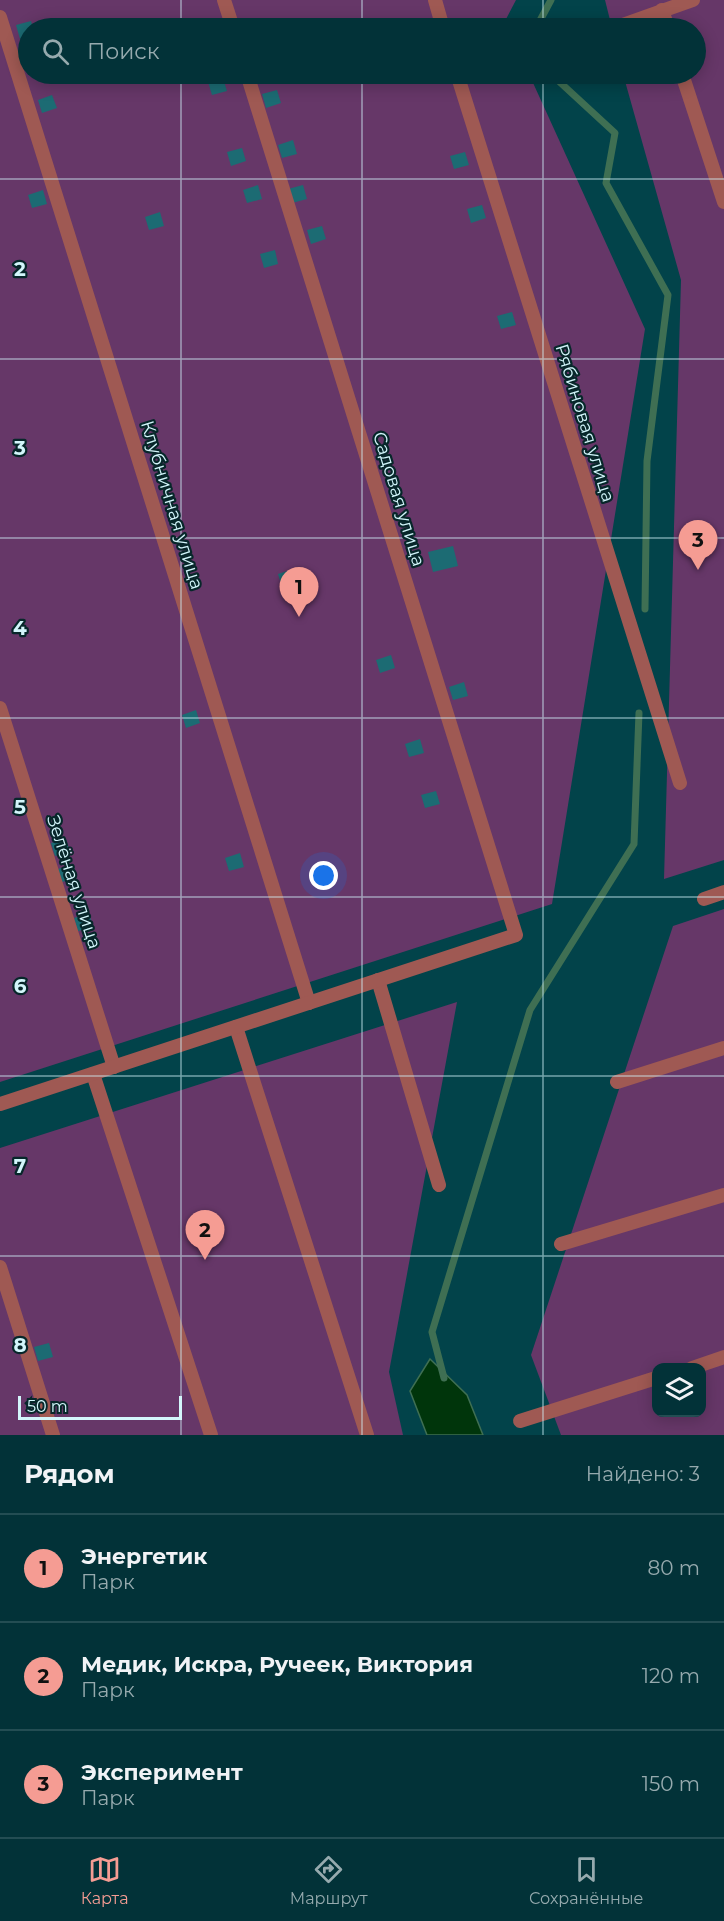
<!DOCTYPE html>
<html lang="ru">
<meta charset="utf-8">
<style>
body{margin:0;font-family:Montserrat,sans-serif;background:#103e43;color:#f1f3f6}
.controls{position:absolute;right:18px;bottom:18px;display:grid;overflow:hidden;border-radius:12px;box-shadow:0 3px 15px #0003}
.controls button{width:54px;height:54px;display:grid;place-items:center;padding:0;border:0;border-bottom:2px solid #234d53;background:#023238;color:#f1f3f6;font:30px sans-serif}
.scale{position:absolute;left:18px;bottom:15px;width:164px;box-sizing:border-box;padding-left:6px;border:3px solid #d3f6fb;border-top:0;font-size:16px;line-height:21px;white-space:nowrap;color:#d3f6fb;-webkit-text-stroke:4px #07272a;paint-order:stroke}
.you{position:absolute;left:324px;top:876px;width:21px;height:21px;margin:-15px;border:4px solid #fff;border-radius:50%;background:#1a73e8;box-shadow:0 0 0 9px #1a73e833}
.badge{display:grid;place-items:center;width:39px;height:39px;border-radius:50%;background:#f59c93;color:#111;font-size:20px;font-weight:700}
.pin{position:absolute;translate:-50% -50px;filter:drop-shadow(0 2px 3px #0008)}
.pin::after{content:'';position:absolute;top:32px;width:21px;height:18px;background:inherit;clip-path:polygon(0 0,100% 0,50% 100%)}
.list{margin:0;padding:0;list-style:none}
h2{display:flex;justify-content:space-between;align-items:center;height:78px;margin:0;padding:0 24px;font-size:26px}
h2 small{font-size:20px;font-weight:400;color:#96aaae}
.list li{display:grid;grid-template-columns:39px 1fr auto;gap:18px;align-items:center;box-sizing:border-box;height:108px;padding:0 24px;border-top:2px solid #234d53}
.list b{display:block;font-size:22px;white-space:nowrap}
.list p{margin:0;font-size:20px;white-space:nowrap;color:#96aaae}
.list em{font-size:20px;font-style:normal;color:#96aaae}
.icon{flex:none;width:33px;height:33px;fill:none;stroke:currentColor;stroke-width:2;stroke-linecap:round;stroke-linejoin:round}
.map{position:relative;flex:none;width:724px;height:1435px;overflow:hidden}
.search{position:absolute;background:#023238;box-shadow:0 3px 15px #0003;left:18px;right:18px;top:18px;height:66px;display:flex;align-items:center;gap:15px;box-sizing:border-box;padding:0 21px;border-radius:33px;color:#96aaae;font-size:22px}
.sheet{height:402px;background:#023238}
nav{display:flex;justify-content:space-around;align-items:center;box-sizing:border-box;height:84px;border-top:2px solid #234d53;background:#023238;font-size:16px;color:#96aaae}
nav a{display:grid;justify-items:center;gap:3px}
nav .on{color:#f59c93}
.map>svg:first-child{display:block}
.green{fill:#663768;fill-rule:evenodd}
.water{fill:#00350b;stroke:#3f6f53;stroke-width:1.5}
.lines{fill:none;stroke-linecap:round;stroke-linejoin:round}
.stream{stroke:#3f6f53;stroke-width:7}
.building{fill:#1c6b73}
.lane{stroke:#9f5953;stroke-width:14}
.grid{fill:none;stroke:#d3f6fb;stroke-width:1.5;stroke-opacity:0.55}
.labels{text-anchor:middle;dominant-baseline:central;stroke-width:4.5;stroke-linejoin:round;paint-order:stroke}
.street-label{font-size:18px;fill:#d3f6fb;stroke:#07272a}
.grid-label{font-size:20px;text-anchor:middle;font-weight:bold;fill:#d3f6fb;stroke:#07272a;stroke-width:4.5;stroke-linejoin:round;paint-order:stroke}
</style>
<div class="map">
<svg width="724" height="1435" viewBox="0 0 724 1435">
<rect width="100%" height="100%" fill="#02434a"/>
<!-- green -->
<g class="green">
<path d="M0 0H516L505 21 509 28H28V74H529L645 329 552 904 0 1082Z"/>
<path d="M605 0H724V860L664 879 681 280 623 74H696V28H612Z"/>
<path d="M724 909V1435H561L531 1355 673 926ZM656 1368H702V1412H656Z"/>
<path d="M457 1002 389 1372 403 1435H0V1148Z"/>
</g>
<!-- water -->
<path class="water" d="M430 1359 467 1395 483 1435H427L410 1391Z"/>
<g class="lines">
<!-- stream -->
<g class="stream">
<path d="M536 28 551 0"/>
<path d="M551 74 615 133 606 183 668 295 647 461 645 609"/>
<path d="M444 1378 432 1332 530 1010 634 844 639 713"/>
</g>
</g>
<!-- building -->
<g class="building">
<path d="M31 21 33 28H28V36L20 39 16 25Z"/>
<path d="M223 78 227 91 212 95 208 82Z"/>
<path d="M277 90 281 103 266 108 262 94Z"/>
<path d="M52 95 57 108 42 113 38 100Z"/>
<path d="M293 140 297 154 282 158 278 145Z"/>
<path d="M242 148 246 161 231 166 227 152Z"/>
<path d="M465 152 469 165 454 169 450 156Z"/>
<path d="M258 185 262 199 247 203 243 190Z"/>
<path d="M303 185 307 199 292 203 288 189Z"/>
<path d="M43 190 47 204 32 208 28 195Z"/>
<path d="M482 205 486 218 471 223 467 209Z"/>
<path d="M160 212 164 226 149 230 145 217Z"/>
<path d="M322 226 326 239 311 244 307 230Z"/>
<path d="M275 250 278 264 264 268 260 254Z"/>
<path d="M512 312 516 325 501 329 497 316Z"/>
<path d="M453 546 458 566 433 572 428 552Z"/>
<path d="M293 569 297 583 282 587 278 574Z"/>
<path d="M391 655 395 668 380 673 376 660Z"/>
<path d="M464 682 468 696 453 700 449 687Z"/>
<path d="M196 710 200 723 186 728 182 715Z"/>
<path d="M420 739 424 753 409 757 405 744Z"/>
<path d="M436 791 440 804 425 808 421 795Z"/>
<path d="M66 839 70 852 55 856 51 843Z"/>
<path d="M240 853 244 867 229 871 225 858Z"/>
<path d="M73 864 77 878 62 882 58 869Z"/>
<path d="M89 913 93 927 78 931 74 918Z"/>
<path d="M49 1343 53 1357 38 1361 34 1347Z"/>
</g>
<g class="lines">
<!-- lane -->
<g class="lane">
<path d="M224 0 233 28"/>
<path d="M435 0 443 28"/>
<path d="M662 10 668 28"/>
<path d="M0 17 309 1003"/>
<path d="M614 28 693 0"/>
<path d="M457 74 680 783"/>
<path d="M682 74 724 202"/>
<path d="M0 708 114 1067"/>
<path d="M704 899 724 892"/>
<path d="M378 980 439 1185"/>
<path d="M236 1027 367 1435"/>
<path d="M93 1074 211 1435"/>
<path d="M617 1082 724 1048"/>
<path d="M0 1104 516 935 247 74"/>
<path d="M561 1244 724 1195"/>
<path d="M0 1267 53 1435"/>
<path d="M692 1368 724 1357"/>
<path d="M520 1421 656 1378"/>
</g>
</g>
<!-- grid -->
<path class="grid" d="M181 0V28M362 0V28M543 0V28M181 74V1435M362 74V1435M543 74V1435M0 179H724M0 359H724M0 538H724M0 718H724M0 897H724M0 1076H724M0 1256H724"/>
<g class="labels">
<!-- street labels -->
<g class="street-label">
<text transform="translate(585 423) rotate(73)">Рябиновая улица</text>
<text transform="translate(399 499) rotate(73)">Садовая улица</text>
<text transform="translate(172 505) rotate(73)">Клубничная улица</text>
<text transform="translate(74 882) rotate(72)">Зелёная улица</text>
</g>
</g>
<g class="grid-label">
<text x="20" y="276">2</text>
<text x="20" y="455">3</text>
<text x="20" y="635">4</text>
<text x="20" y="814">5</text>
<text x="20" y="993">6</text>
<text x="20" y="1173">7</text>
<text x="20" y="1352">8</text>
</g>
</svg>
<div class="controls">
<button><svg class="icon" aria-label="layers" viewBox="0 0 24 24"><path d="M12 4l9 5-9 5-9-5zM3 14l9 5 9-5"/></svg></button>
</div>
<div class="scale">50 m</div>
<div class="you"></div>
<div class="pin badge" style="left:299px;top:617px">1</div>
<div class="pin badge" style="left:205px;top:1260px">2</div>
<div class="pin badge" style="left:698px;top:570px">3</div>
<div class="search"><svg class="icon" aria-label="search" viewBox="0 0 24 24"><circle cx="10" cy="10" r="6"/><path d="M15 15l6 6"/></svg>Поиск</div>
</div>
<section class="sheet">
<h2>Рядом<small>Найдено: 3</small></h2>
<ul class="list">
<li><span class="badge">1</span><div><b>Энергетик</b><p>Парк</p></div><em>80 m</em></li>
<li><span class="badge">2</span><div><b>Медик, Искра, Ручеек, Виктория</b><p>Парк</p></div><em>120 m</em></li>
<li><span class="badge">3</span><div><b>Эксперимент</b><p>Парк</p></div><em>150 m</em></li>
</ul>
</section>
<nav>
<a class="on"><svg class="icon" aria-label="map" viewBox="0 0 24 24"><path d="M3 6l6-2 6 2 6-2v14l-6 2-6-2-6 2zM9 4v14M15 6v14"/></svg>Карта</a>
<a><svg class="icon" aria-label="directions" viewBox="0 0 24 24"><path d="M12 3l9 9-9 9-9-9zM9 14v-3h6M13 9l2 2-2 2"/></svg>Маршрут</a>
<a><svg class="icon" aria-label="saved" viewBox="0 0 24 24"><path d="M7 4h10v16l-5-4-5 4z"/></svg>Сохранённые</a>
</nav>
